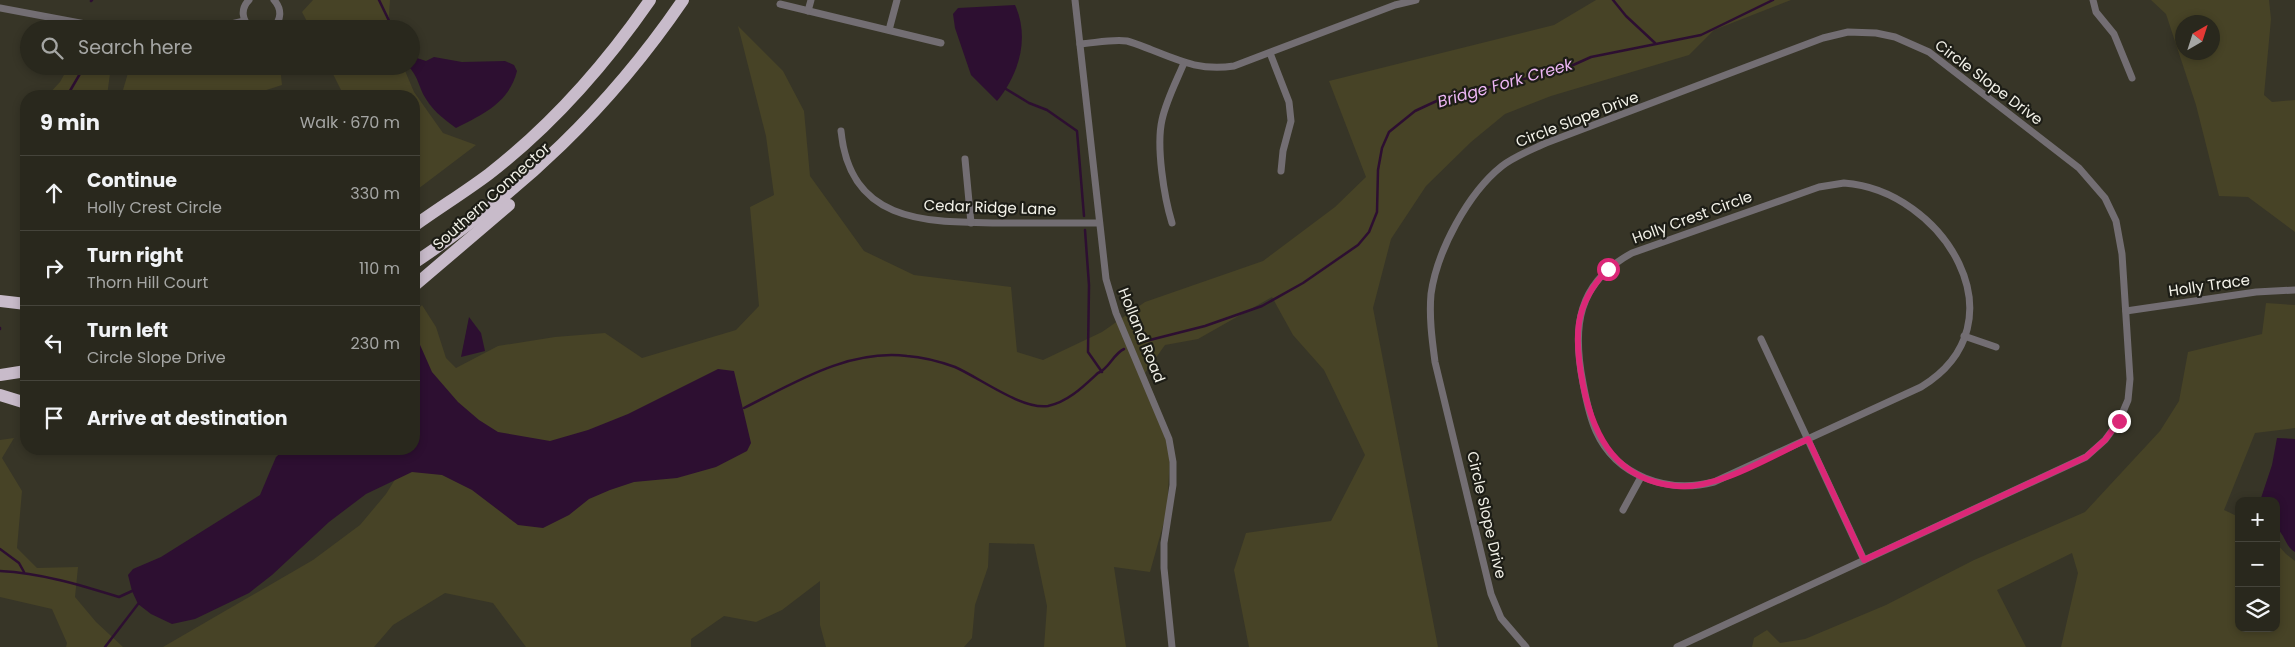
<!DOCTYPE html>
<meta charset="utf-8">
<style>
body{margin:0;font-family:Poppins,sans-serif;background:#313026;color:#f1f3f6}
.controls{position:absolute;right:15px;bottom:15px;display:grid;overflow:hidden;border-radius:10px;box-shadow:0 2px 8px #0003}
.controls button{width:45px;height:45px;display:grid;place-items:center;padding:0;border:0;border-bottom:1px solid #45443b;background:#29281d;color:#f1f3f6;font:25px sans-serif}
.compass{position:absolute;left:2175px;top:15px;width:45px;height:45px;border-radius:50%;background:#29281d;box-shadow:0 2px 8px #0003;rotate:39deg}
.stop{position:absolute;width:15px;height:15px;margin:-11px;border:4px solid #db2777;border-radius:50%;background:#fff}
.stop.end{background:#db2777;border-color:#fff;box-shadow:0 1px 5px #0008}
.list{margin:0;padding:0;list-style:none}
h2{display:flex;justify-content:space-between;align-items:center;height:65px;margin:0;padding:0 20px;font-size:21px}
h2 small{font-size:16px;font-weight:400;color:#a5a6a4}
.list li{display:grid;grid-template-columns:32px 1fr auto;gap:15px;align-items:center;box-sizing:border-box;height:75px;padding:0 20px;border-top:1px solid #45443b}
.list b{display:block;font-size:19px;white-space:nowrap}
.list p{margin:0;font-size:16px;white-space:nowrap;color:#a5a6a4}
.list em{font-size:16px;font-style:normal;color:#a5a6a4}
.icon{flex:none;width:28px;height:28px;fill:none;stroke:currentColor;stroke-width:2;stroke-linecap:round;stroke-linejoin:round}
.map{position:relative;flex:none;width:2295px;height:647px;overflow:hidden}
.search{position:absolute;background:#29281d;box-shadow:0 2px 8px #0003;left:20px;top:20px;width:400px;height:55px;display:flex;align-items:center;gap:12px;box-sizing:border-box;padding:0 18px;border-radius:28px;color:#a5a6a4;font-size:19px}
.panel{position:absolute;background:#29281d;box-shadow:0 2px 8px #0003;left:20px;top:90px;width:400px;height:365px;border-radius:20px}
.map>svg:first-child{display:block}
.green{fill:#474326;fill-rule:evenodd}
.water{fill:#2d0f31}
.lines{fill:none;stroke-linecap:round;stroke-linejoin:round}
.stream{stroke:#2d0f31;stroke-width:2.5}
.street{stroke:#736e73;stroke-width:7}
.highway{stroke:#c8bbca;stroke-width:12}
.highway-bridge{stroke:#c8bbca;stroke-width:12}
.route{stroke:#db2777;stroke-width:6}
.labels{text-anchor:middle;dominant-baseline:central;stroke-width:4.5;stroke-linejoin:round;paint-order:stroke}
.street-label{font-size:15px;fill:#f3f2e9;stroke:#1d1d16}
.water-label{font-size:16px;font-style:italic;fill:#edb6f4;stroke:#1d1d16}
</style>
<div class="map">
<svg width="2295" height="647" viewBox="0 0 2295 647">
<rect width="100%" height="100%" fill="#373527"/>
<!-- green -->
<g class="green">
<path d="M313 0H390L388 29H311L302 12Z"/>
<path d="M1596 0H1791L1714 30 1689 55 1551 96 1505 114 1471 142 1426 186 1391 239 1373 308 1438 647H1249L1234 570 1246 533 1331 521 1365 455 1324 370 1293 335 1272 297 1198 339 1165 345 1145 373 1171 437 1167 511 1150 572 1114 567 1126 647H1044L1047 606 1034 544 989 543 988 567 975 605 972 638 964 647H826L820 625V581L782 610 756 622 724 616 691 639V647H526L493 603 445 593 393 625 374 647H163L313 560 360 525 386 494 414 449V313L422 305 436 327 446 358 456 368 498 346 555 337 605 333 642 358 736 330 759 306 750 207 774 195 766 136 738 26 783 71 804 111 810 176 864 251 914 275 1011 287 1017 352 1043 360 1102 332 1145 302 1263 261 1335 207 1366 177 1329 81 1554 25Z"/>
<path d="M2151 0H2269L2271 19 2264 95 2272 102 2295 100V232L2248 197 2219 196 2196 105 2166 14ZM2182 22H2212V52H2182Z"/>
<path d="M69 66H111L107 96H47L60 82Z"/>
<path d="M130 66H280L282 85 248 96H166L123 90Z"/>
<path d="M329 66H403L414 92 443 133 476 145 414 192V96H344Z"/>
<path d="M2266 303 2295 305V428L2255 433 2224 510 2239 517V628H2276V543L2286 554 2295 561V647H2061L2078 573 2072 553 1997 590 2026 647H1752L1754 638 1767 630 1780 643 1805 639 1886 605 1974 560 2085 512 2160 431 2179 401 2188 352 2262 334Z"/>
<path d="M14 438 2 458 22 491 17 548 37 568 78 567 75 597 96 622 123 647H66L67 643 52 609 0 597V440Z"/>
</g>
<!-- water -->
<g class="water">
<path d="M1015 5C1030 38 1019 74 997 101L971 75 955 28 953 14 958 8Z"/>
<path d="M411 56 426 61 434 57 462 62 505 61 514 65 517 71C509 103 483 114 456 128 442 118 431 109 423 94 418 83 417 75 408 66H411Z"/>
<path d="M469 317 481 333 485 351 461 357Z"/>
<path d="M417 338 432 372 458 402 479 420 498 432 550 441 588 430 628 414 718 369 734 371 751 443 747 451 716 467 677 478 634 482 610 490 589 499 569 515 543 528 518 525 472 490 442 475 412 472 366 494 329 522 272 575 249 593 195 619 172 624 151 614 138 604 132 591 128 575 133 569 161 557 260 495 276 457 284 450 414 449V339Z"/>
<path d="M2277 438 2295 439V552C2285 546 2285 534 2276 528V501H2260L2272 465Z"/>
</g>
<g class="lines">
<!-- stream -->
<g class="stream">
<path d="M379 0 393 29"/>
<path d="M1613 0 1626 16 1655 43"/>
<path d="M91 1 92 0"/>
<path d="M1006 89 1029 103 1047 110 1077 131 1084 216"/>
<path d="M67 96 81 72 82 66"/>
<path d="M1085 230 1089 285 1088 352 1102 372"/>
<path d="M0 329V328"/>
<path d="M1138 343 1205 326 1262 306 1303 283 1358 245 1369 232 1377 212 1378 170 1382 148 1389 132 1415 111 1443 98 1562 70 1591 57 1701 35 1773 0"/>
<path d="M744 408C794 383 848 349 907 356 922 357 941 362 955 367 980 378 1022 410 1048 406 1068 402 1084 386 1098 373 1109 369 1113 354 1124 349"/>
<path d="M0 549 19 563 24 572"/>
<path d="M0 571C41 573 80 585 119 597L132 591"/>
<path d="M105 647 138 604"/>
</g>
<!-- street -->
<g class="street">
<path d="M249 0C240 9 242 20 251 29"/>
<path d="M1075 0 1106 279 1116 313 1169 439 1173 462V485L1164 543V568L1172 647"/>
<path d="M2093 0 2096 12 2114 34 2132 78"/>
<path d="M780 4 941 43"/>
<path d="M0 8 112 29"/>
<path d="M808 11 811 0"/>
<path d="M210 29 244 21"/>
<path d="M272 29C282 20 282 9 274 0"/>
<path d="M889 30 897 0"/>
<path d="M1080 44C1095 43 1112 39 1127 41 1135 43 1144 47 1152 50 1182 62 1202 71 1234 66L1395 5 1416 0"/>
<path d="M1270 53 1289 102 1291 121 1283 151 1281 171"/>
<path d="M841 131C850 222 923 222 995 223 1029 223 1064 223 1099 223"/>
<path d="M965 159 971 223"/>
<path d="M1844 183C1943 190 2026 323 1921 387L1714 482C1667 494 1616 476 1596 431 1589 416 1586 399 1583 383 1572 327 1577 283 1632 253L1819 187Z"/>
<path d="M1172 223C1164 197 1156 146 1162 120 1166 101 1176 82 1184 63"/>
<path d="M2126 311 2256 292 2295 290"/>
<path d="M1964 336 1996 347"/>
<path d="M1761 339 1864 560"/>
<path d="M1623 510 1641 477"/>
<path d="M1526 647 1501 618 1491 594 1435 362C1432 339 1429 317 1431 294 1437 251 1468 193 1502 166 1515 156 1531 150 1546 143L1823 38 1848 32 1876 33 1895 37 1929 52 2079 168 2105 198 2116 221 2122 254 2130 379 2128 400 2119 421 2105 440 2086 457 1677 647"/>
</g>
<!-- highway -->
<g class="highway">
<path d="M414 226C439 208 465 192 489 174 552 125 605 65 650 0"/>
<path d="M414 263C522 191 610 107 683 0"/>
<path d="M414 286 509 205"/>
<path d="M0 301 26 304"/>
<path d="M0 375 26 371"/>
</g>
<!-- highway-bridge -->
<path class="highway-bridge" d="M0 395 26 403"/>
</g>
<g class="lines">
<!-- route -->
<path class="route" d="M1608 269C1573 305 1574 338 1583 385 1594 439 1618 481 1677 486 1716 490 1772 456 1808 439L1864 560 2086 457 2105 440 2119 421"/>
</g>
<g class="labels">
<!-- street labels -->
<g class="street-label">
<text transform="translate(1989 82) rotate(37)">Circle Slope Drive</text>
<text transform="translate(1577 119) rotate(-21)">Circle Slope Drive</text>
<text transform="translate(491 196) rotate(-42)">Southern Connector</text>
<text transform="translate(990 207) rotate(2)">Cedar Ridge Lane</text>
<text transform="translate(1692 217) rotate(-20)">Holly Crest Circle</text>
<text transform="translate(2209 285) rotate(-8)">Holly Trace</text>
<text transform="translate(1142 335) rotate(68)">Holland Road</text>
<text transform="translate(1487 515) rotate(77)">Circle Slope Drive</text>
</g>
<!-- water labels -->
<g class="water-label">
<text transform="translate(1505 83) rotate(-16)">Bridge Fork Creek</text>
</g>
</g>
</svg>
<div class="controls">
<button>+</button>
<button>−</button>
<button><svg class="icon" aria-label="layers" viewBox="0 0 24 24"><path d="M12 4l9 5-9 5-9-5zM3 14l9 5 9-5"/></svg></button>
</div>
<svg class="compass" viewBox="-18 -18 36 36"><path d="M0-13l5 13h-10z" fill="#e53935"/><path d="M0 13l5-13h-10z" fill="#a5a6a4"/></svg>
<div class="stop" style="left:1608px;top:269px"></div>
<div class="stop end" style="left:2119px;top:421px"></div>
<div class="search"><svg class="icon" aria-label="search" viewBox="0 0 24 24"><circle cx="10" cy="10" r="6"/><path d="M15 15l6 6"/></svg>Search here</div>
<section class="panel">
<h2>9 min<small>Walk · 670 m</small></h2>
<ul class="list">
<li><svg class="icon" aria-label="ahead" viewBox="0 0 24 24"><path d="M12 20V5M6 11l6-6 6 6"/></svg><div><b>Continue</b><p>Holly Crest Circle</p></div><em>330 m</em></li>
<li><svg class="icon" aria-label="right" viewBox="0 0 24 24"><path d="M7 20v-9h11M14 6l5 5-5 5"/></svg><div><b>Turn right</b><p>Thorn Hill Court</p></div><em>110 m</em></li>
<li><svg class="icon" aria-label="left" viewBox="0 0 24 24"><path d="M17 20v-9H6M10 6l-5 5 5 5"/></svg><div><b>Turn left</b><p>Circle Slope Drive</p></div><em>230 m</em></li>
<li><svg class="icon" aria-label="arrive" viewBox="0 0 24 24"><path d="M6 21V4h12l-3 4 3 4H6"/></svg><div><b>Arrive at destination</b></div></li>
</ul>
</section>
</div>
